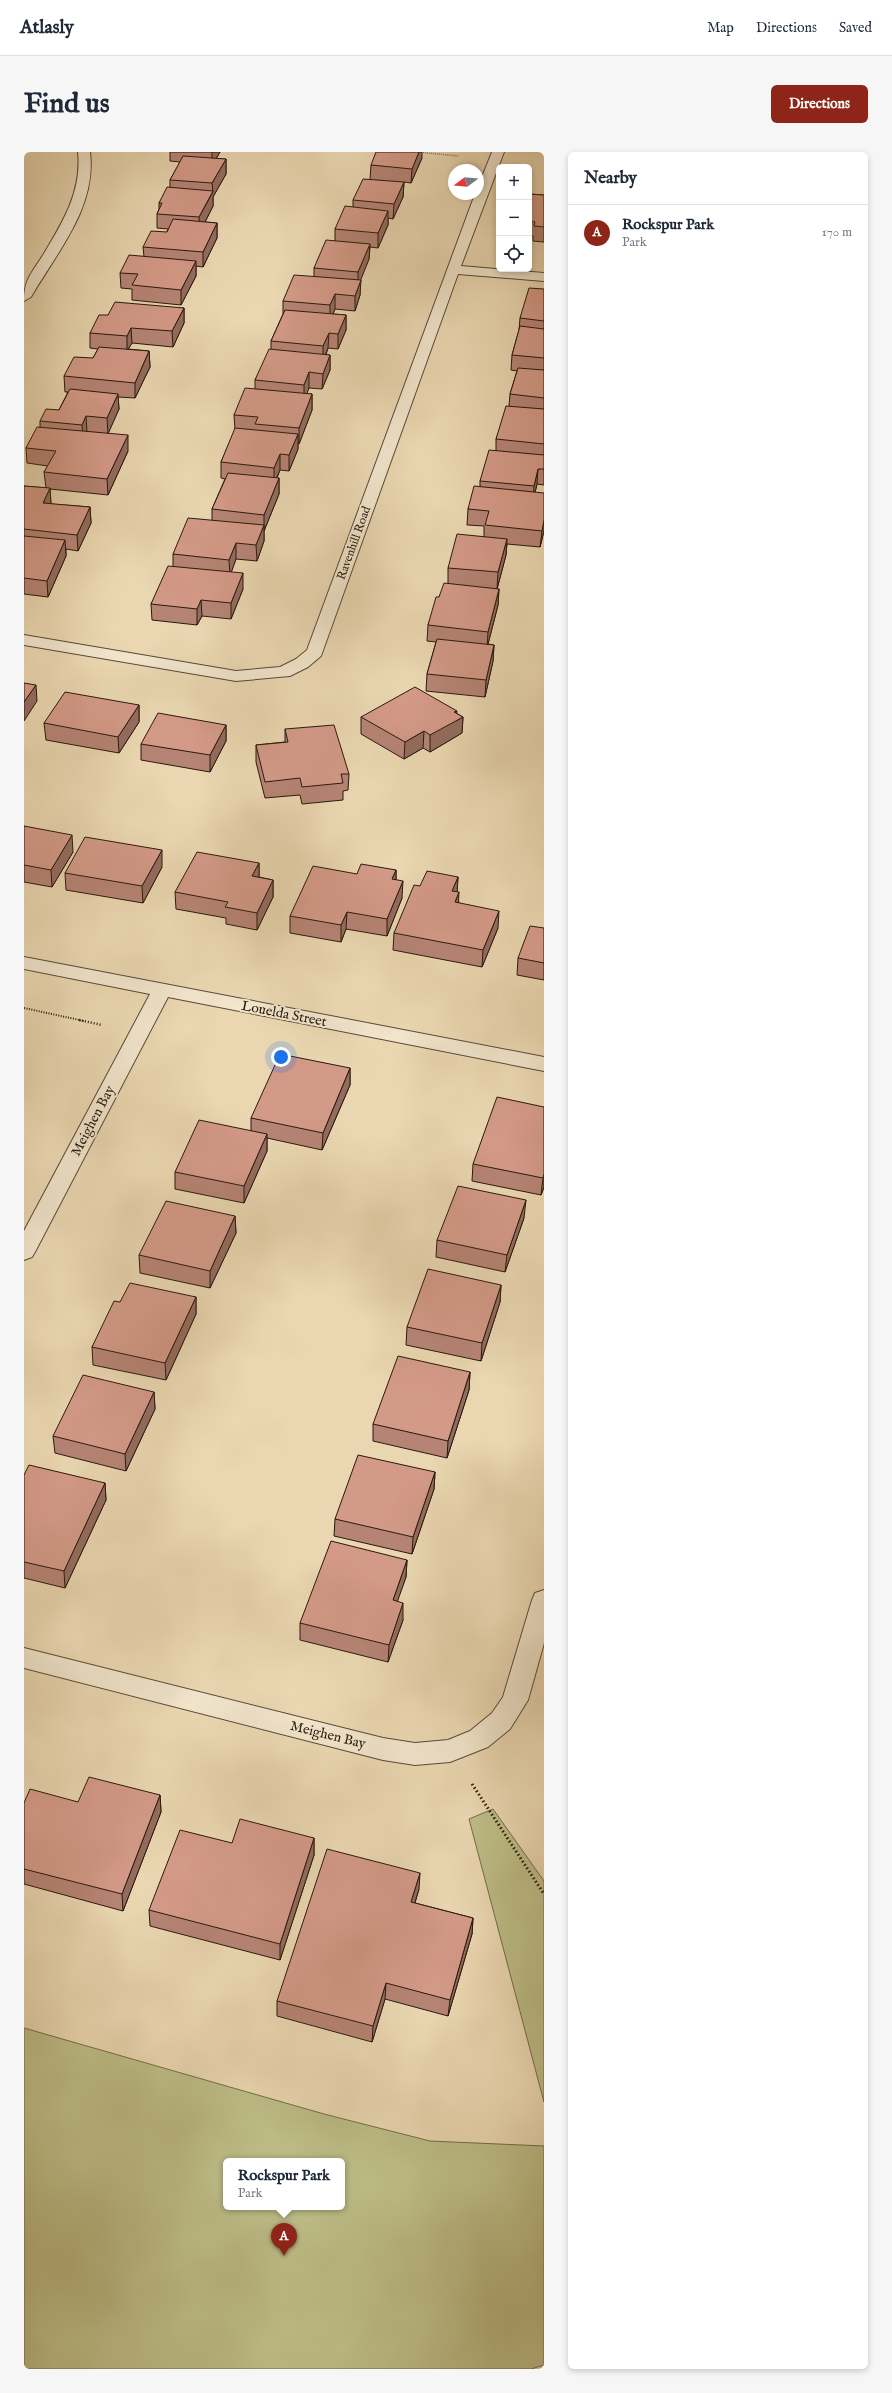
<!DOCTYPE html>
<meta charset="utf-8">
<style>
body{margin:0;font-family:"IM FELL English",serif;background:#f6f6f7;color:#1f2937}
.controls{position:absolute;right:12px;top:12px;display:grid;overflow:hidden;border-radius:6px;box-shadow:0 2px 6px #0003}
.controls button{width:36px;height:36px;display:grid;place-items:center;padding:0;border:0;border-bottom:1px solid #e0e1e3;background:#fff;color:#1f2937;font:20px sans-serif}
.compass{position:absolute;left:424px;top:12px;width:36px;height:36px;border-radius:50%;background:#fff;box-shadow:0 2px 6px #0003;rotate:254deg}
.you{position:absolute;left:257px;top:905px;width:14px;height:14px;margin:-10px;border:3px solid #fff;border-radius:50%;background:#1a73e8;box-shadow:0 0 0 6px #1a73e833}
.badge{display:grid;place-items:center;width:26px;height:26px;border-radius:50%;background:#8f2418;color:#fff;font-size:13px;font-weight:700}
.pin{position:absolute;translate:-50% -33px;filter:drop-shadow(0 1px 2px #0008)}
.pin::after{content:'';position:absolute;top:21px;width:14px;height:12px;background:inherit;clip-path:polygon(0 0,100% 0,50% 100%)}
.popup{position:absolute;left:199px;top:2006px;width:122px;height:52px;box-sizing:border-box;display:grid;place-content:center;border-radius:6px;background:#fff;filter:drop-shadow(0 1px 3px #0005);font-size:13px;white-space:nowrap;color:#747a83}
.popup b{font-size:15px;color:#1f2937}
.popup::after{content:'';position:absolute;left:50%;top:100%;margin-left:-8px;border:8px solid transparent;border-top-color:#fff}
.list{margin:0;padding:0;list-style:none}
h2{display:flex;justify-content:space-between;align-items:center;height:52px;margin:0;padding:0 16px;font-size:17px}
h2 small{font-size:13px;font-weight:400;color:#747a83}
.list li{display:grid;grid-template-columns:26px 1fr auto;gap:12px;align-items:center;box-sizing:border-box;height:56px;padding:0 16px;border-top:1px solid #e0e1e3}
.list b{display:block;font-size:15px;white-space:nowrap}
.list p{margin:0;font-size:13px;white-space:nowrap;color:#747a83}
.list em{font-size:13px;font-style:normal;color:#747a83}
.icon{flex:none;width:22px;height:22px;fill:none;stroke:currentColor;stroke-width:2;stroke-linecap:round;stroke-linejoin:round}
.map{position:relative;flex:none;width:520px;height:2217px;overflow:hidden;border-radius:6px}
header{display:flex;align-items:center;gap:24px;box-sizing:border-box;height:56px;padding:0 20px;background:#fff;border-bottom:1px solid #e0e1e3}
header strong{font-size:19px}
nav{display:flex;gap:22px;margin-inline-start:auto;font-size:14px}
.intro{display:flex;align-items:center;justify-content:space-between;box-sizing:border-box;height:96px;padding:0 24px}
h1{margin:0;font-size:28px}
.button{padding:10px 18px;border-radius:6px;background:#8f2418;color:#fff;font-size:14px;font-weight:700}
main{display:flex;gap:24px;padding:0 24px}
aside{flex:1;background:#fff;border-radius:6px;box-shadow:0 2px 6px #0003}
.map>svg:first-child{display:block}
.green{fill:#bdbd87;stroke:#736b4b;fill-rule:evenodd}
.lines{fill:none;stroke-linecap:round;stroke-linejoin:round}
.minor-casing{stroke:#594838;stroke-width:2}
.tertiary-casing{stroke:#594838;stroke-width:2}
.path-far3{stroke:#29190f;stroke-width:1.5;stroke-dasharray:0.5 1.5;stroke-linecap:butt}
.path-far2{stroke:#29190f;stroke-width:2;stroke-dasharray:1 1.5;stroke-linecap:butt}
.path-far1{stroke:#29190f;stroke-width:2.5;stroke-dasharray:1 2;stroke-linecap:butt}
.path{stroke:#29190f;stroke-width:3;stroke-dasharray:1.5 2.5;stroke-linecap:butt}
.minor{fill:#f1e5cc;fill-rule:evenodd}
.tertiary{fill:#f1e5cc;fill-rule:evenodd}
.wall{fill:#b68475;stroke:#29190f}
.shaded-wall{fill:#946c5f;stroke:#29190f}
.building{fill:#d49a88;stroke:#29190f}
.labels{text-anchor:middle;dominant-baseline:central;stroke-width:4;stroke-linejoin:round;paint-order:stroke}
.far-street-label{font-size:12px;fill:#29190f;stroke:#f1e5cc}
.street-label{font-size:14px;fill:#29190f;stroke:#f1e5cc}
</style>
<header>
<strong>Atlasly</strong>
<nav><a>Map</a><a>Directions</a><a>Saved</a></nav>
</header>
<div class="intro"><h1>Find us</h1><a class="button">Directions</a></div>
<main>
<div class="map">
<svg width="520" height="2217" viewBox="0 0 520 2217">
<rect width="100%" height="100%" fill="#ead7b1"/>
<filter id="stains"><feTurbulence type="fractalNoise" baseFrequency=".005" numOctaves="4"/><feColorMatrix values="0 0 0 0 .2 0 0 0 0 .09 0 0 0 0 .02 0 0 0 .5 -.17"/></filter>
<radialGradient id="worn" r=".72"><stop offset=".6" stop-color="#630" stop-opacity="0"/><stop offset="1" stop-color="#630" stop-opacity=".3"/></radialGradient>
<!-- green -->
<g class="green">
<path d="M469 1657 520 1729V1950L445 1667Z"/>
<path d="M0 1876 300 1962 406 1989 520 1994V2213L507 2217H0ZM202 2009H318V2055H202Z"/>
</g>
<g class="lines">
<!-- minor casing -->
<g class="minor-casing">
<g id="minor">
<path d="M468 0H480L437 114 520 121V129L434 122 297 504 284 515 266 524 212 529 0 493V483L212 519 256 515 272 507 283 498 451 42H454V35Z"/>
<path d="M0 805 520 905V919L144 845 11 1100 8 1105 0 1108V1079L126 842 0 817Z"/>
<path d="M520 1438V1491L504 1548 486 1577 464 1595 426 1610 391 1613 359 1608 0 1516V1496L359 1586 391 1591 424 1588 446 1579 468 1561 479 1545 508 1448 511 1441Z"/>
</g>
</g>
<!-- tertiary casing -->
<g class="tertiary-casing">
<path id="tertiary" d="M54 0H66C73 55 33 100 7 145L0 149C0 127 8 121 19 103 39 70 58 39 54 0Z"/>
</g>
<!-- path-far3 -->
<path class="path-far3" d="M393 0 435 4"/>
<!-- path-far2 -->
<path class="path-far2" d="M0 856 60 869"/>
<!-- path-far1 -->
<path class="path-far1" d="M55 868 78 873"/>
<!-- path -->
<path class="path" d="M448 1632 520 1742"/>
<!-- minor -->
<use href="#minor" class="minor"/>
<!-- tertiary -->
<use href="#tertiary" class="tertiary"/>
</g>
<!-- wall -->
<g class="wall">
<path d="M146 0H196L192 7H202V22L189 45V54L181 70 193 71V86L179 115 172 114V124L157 153 108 148V137L97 136 96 121 120 105 119 95 143 80 144 77 133 76V62L135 57V51L146 35V28L156 10 146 9Z"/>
<path d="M398 6 387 31 380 30 379 45 369 67 364 66V73L354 96 346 95 345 107 336 128V143L331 159 311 157 309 162 322 163V178L314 197 304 196 302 203H306V218L298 237 285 236 282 242H288V258L275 292H274V297L265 319 256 318 253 326H255V342L240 379V389L233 409 212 407 207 420 219 437 207 467 178 464 173 473 128 468 127 452 149 414V402L188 368V357L201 327 197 326V310L211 278 210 263 231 237V228L247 197V189L259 162V149L290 124V116L311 89V77L329 55V48L346 27 347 13Z"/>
<path d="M505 42 520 43V90L509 89V84H505Z"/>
<path d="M520 137V333L513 332 511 340 520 379 516 395 483 392 482 403 473 437H475L474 453 464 492 470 493 469 509 461 545 402 539 403 522 412 490 403 489 404 473 415 445 424 432V416L460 385V374L443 373 444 357 456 335V329L472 298V287L485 254 486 242 493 219 487 218 488 203 495 178 496 166Z"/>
<path d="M160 156V171L149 195 108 191 104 197 125 199 126 215 111 246 94 245 95 257 84 281 104 299 84 343 26 337 27 352 66 355 67 371 54 399 42 397V404L24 445 0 442V334L22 336 20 320 24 314 3 311 2 296 16 275V269L35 258 44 240H41L40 224 69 206 74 197 66 196V181L84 163Z"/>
<path d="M115 553V570L95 601 22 588 20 571Z"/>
<path d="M432 561 439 565 438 581 406 600 399 596 380 607 337 582V565Z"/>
<path d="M202 573V589L186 620 117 608V592Z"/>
<path d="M261 577 325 622 324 638 319 639V648L278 652 276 643 241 646 232 610V593L261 590Z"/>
<path d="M0 674 49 700 28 735 0 730Z"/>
<path d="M235 711V725L249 728V745L233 778 202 772V766L152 757 151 740Z"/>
<path d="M138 715 119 751 42 738 41 721Z"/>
<path d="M372 718V728L378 746 363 784 322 777 317 790 266 781V764L333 722Z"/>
<path d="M434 725 433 740 435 751 474 776 458 815 369 798 370 781 396 734Z"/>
<path d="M520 776V828L493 823 494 806Z"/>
<path d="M326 916V933L298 998 243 986V999L220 1051 151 1037V1020L227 979V966Z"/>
<path d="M520 955V1035L517 1043 448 1029 449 1012Z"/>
<path d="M211 1064 212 1081 186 1136 116 1121 115 1103Z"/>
<path d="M500 1066 481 1120 412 1105 413 1088Z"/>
<path d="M477 1133 476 1150 457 1209 382 1193 383 1175Z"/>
<path d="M172 1145V1162L142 1228 69 1213 68 1195 96 1150Z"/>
<path d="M446 1220 445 1238 423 1306 349 1289V1272Z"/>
<path d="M130 1240 131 1257 102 1319 31 1301 29 1284Z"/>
<path d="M411 1320 410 1337 388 1402 310 1384 311 1367Z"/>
<path d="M0 1323 81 1331 82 1348 41 1436 0 1426Z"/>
<path d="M383 1408 382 1425 373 1449 379 1468 364 1510 276 1488V1471Z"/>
<path d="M136 1643 137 1660 99 1759 0 1732V1651L54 1650Z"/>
<path d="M290 1686V1703L256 1808 126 1774 125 1758 208 1691Z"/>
<path d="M395 1737 391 1751 449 1766 448 1782 424 1864 361 1847 348 1890 253 1864V1849Z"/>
</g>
<!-- shaded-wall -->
<g class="shaded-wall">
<path d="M188 0H196L188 13Z"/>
<path d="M395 0H398V6L387 31 388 17Z"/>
<path d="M202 7V22L189 45V54L176 80 175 65 189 40 188 31Z"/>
<path d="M380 30 379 45 369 67 370 52Z"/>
<path d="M364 59V73L354 96V81Z"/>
<path d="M193 71V86L179 115V100Z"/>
<path d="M346 92 345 107 334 135V120Z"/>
<path d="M172 109V124L157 153V138Z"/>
<path d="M337 128 336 143 331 159V144Z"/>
<path d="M311 142V157L306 168V153Z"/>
<path d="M160 156V171L149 195 148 179Z"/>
<path d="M322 163V178L314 197V182Z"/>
<path d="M107 176 108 191 103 199V184Z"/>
<path d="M305 181 304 196 299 209V194Z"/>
<path d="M125 199 126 215 111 246V231Z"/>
<path d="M306 203V218L298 237 299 222Z"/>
<path d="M285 220V236L280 249V233Z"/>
<path d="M94 242 95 257 84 282 83 266Z"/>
<path d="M288 242V258L275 292V276Z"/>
<path d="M62 264 63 280 59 289 58 273Z"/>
<path d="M274 282V297L265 319V303Z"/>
<path d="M104 283V299L84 343 83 327Z"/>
<path d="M256 302V318L250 332V316Z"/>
<path d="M514 317 513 332 509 350 510 334Z"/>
<path d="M255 326V342L240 379V363Z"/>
<path d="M26 336 27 352 19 351Z"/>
<path d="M66 355 67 371 54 399 53 383Z"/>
<path d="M520 368V379L516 395 518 379Z"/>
<path d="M240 373V389L233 409 232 393Z"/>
<path d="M483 387 482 403 473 437 474 420Z"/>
<path d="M41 388 42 404 24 445 23 429Z"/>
<path d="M212 391V407L206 424 205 408Z"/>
<path d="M219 421V437L207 467V451Z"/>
<path d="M475 437 474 453 463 496 464 480Z"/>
<path d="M177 448 178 464 173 473V457Z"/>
<path d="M470 493 469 509 461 545 462 528Z"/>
<path d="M12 533 13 549 0 569V550Z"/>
<path d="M115 553V570L95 601 94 585Z"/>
<path d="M433 559 432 569 439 565 438 581 406 600V583Z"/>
<path d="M202 573V589L186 620V603Z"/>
<path d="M400 579 399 596 380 607 381 590Z"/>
<path d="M48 683 49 700 28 735 27 718Z"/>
<path d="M138 698V715L119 751 118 734Z"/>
<path d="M235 711V728L228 724Z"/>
<path d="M372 718V735L368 727Z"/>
<path d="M434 725 433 742 428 739Z"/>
<path d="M249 728V745L233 778V761Z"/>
<path d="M379 729 378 746 363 784V767Z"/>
<path d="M435 740 434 757 431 750Z"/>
<path d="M475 759 474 776 458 815 459 798Z"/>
<path d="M323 760 322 777 317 790V773Z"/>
<path d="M326 916V933L298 998 299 981Z"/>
<path d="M243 982V999L220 1051V1034Z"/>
<path d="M520 1022V1035L517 1043 519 1026Z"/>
<path d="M502 1048 500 1066 481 1120 483 1103Z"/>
<path d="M211 1064 212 1081 186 1136V1119Z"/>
<path d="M477 1133 476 1150 457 1209 458 1191Z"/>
<path d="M172 1145V1162L142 1228 141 1211Z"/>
<path d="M446 1220 445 1238 423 1306 424 1289Z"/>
<path d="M130 1240 131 1257 102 1319 101 1302Z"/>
<path d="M411 1320 410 1337 388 1402 389 1385Z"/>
<path d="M81 1331 82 1348 41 1436 40 1419Z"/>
<path d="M383 1408 382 1425 368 1465 369 1448Z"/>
<path d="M379 1451V1468L364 1510 365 1493Z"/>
<path d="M136 1643 137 1660 99 1759 98 1742Z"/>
<path d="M290 1686V1703L256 1808V1792Z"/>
<path d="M396 1721 395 1737 386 1766 387 1750Z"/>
<path d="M449 1766 448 1782 424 1864 426 1848Z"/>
<path d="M362 1831 361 1847 348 1890 349 1874Z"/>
</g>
<!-- building -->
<g class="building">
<path d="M352 0H395L388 17 347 13Z"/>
<path d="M159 4 202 7 188 31 146 28Z"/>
<path d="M339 27 380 30 370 52 329 48Z"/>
<path d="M143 35 189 39 175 65 133 62 138 51H135Z"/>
<path d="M505 42 520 43V75L510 74 511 70 505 69Z"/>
<path d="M321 54 364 59 354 81 311 77Z"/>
<path d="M149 67 193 71 179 100 119 95 127 79 143 80Z"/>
<path d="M302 88 346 92 334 120 290 116Z"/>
<path d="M105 103 172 109 157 138 108 133 114 122 96 121Z"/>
<path d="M270 123 337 128 331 144 311 142 306 153 259 149Z"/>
<path d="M505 136 520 137V169L496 166Z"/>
<path d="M91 150 160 156 148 179 107 176 103 184 66 181 75 163H84Z"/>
<path d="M261 158 322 163 314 182 305 181 299 194 247 189Z"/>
<path d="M496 174 520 177V206L488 203Z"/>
<path d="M75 195 125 199 111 231 40 224 50 205 69 206Z"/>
<path d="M245 197 306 203 299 222 285 220 280 233 231 228Z"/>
<path d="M494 216 520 218V246L486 242Z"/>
<path d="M221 236 288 242 275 276 231 272 234 265 210 263Z"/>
<path d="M46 237 94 242 83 266 62 264 58 273 16 269 22 257 35 258Z"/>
<path d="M482 254 520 257V292L472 287Z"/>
<path d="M13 275 104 283 83 327 20 320 32 299 2 296Z"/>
<path d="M211 276 274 282 265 303 256 302 250 316 197 310Z"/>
<path d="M465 298 520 303V317H514L510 334 456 329Z"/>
<path d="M204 321 255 326 240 363 188 357Z"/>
<path d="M0 334 26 336 19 351 66 355 53 383 0 377Z"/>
<path d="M450 334 520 341V368L518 379 461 373 465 359 444 357Z"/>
<path d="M164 366 240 373 232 393 212 391 205 408 149 402Z"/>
<path d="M433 382 483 387 474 420 424 416Z"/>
<path d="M0 384 41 388 23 429 0 426Z"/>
<path d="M144 414 219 421 207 451 177 448 173 457 127 452Z"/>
<path d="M420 431 475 437 464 480 404 473 412 445H415Z"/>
<path d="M413 487 470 493 462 528 403 522Z"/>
<path d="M0 531 12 533 0 550Z"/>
<path d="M391 535 433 559 430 560 439 565 406 583 400 579 381 590 337 565Z"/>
<path d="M41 540 115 553 94 585 20 571Z"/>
<path d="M134 561 202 573 186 603 117 592Z"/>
<path d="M310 573 325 622H317L319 631 278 635 276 626 241 630 232 593 264 590 261 577Z"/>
<path d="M0 674 48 683 27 718 0 713Z"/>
<path d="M61 685 138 698 118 734 41 721Z"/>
<path d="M173 700 235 711 228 724 249 728 233 761 201 755 204 750 151 740Z"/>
<path d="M337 712 372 718 368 727 379 729 363 767 323 760 317 773 266 764 289 714 333 722Z"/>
<path d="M403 719 434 725 428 739 435 740 431 750 475 759 459 798 370 781 390 733 396 734Z"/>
<path d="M506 774 520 776V811L494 806Z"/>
<path d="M256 902 326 916 299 981 227 966Z"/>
<path d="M473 945 520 955V1022L519 1026 449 1012Z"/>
<path d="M175 968 243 982 220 1034 151 1020Z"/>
<path d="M434 1034 502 1048 483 1103 413 1088Z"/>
<path d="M142 1049 211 1064 186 1119 115 1103Z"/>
<path d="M404 1117 477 1133 458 1191 383 1175Z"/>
<path d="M106 1131 172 1145 141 1211 68 1195 90 1149 96 1150Z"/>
<path d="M374 1204 446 1220 424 1289 349 1272Z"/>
<path d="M59 1223 130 1240 101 1302 29 1284Z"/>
<path d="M334 1303 411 1320 389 1385 311 1367Z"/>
<path d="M5 1313 81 1331 40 1419 0 1410V1323Z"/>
<path d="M307 1389 383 1408 369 1448 379 1451 365 1493 276 1471Z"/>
<path d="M65 1625 136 1643 98 1742 0 1717V1651L6 1637 54 1650Z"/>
<path d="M216 1667 290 1686 256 1792 125 1758 156 1678 208 1691Z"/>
<path d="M303 1697 396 1721 387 1750 449 1766 426 1848 362 1831 349 1874 253 1849Z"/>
</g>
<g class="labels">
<!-- far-street labels -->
<g class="far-street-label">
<text transform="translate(330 391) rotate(-70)">Ravenhill Road</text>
</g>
<!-- street labels -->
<g class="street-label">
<text transform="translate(260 862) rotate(11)">Louelda Street</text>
<text transform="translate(69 969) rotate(-62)">Meighen Bay</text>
<text transform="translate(304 1583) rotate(14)">Meighen Bay</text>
</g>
</g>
<rect width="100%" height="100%" filter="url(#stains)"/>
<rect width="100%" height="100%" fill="url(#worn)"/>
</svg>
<div class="controls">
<button>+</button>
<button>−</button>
<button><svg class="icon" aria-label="locate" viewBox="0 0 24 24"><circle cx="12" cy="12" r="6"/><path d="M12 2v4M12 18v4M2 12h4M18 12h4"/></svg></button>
</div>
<svg class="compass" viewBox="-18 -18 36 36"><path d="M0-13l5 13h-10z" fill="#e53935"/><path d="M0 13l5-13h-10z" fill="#747a83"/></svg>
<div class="you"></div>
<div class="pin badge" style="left:260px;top:2104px">A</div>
<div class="popup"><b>Rockspur Park</b>Park</div>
</div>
<aside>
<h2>Nearby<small></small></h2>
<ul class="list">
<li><span class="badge">A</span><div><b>Rockspur Park</b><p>Park</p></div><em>170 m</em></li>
</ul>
</aside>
</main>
